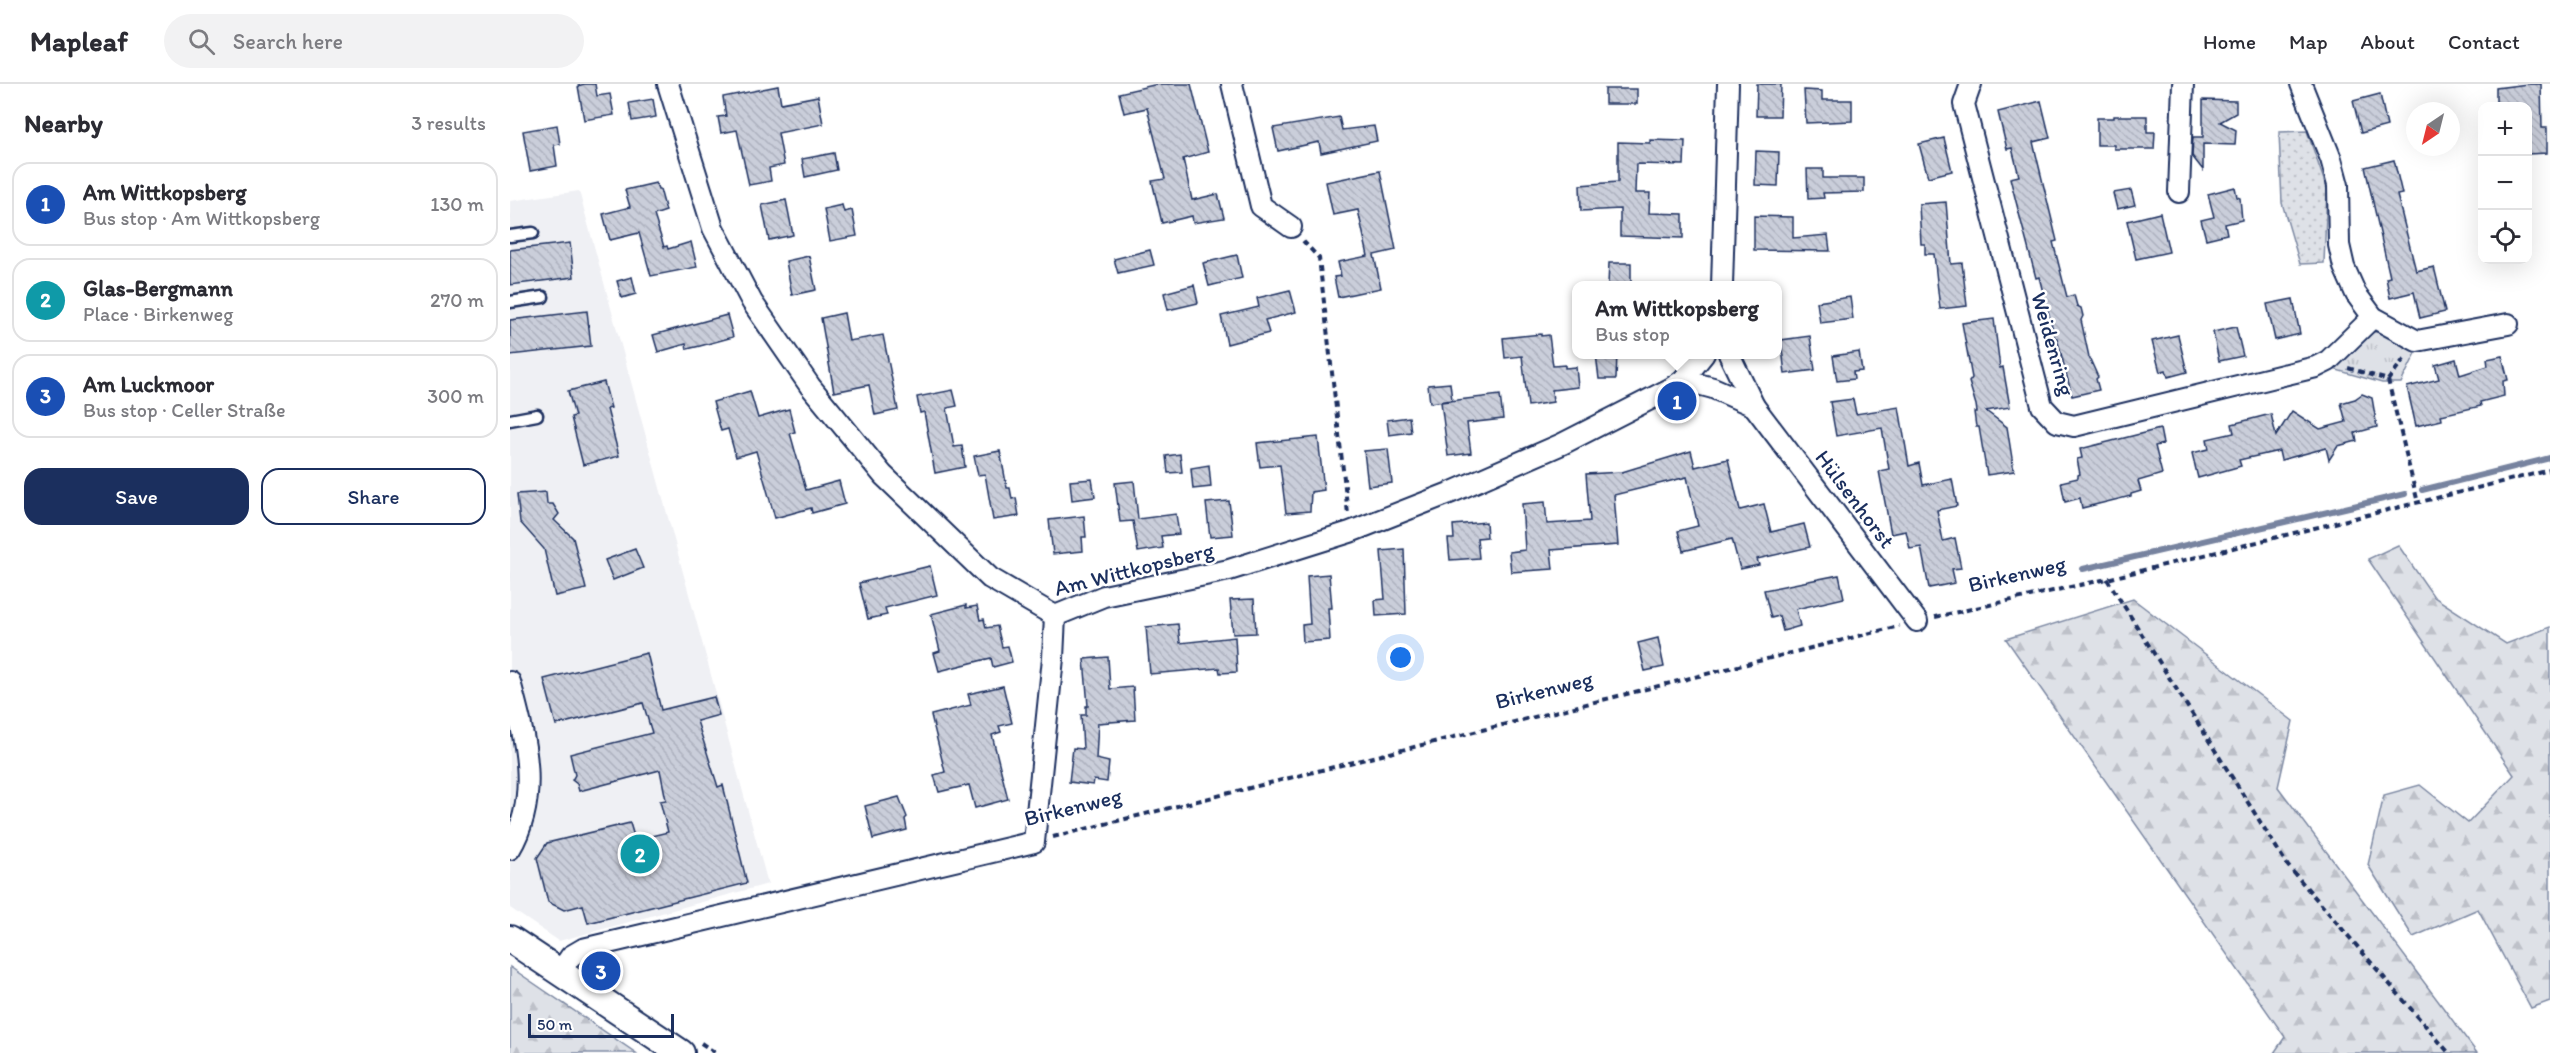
<!DOCTYPE html>
<meta charset="utf-8">
<style>
body{margin:0;font-family:Itim,sans-serif;background:#f2f2f3;color:#2b2b33}
.controls{position:absolute;right:18px;top:18px;display:grid;overflow:hidden;border-radius:12px;box-shadow:0 6px 24px #0002}
.controls button{width:54px;height:54px;display:grid;place-items:center;padding:0;border:0;border-bottom:2px solid #e1e1e2;background:#fff;color:#2b2b33;font:30px sans-serif}
.compass{position:absolute;left:1896px;top:18px;width:54px;height:54px;border-radius:50%;background:#fff;box-shadow:0 6px 24px #0002;rotate:215deg}
.scale{position:absolute;left:18px;bottom:15px;width:146px;box-sizing:border-box;padding-left:6px;border:3px solid #1b2f5e;border-top:0;font-size:16px;line-height:21px;white-space:nowrap;color:#1b2f5e;-webkit-text-stroke:4px #fff;paint-order:stroke}
.you{position:absolute;left:891px;top:574px;width:21px;height:21px;margin:-15px;border:4px solid #fff;border-radius:50%;background:#1a73e8;box-shadow:0 0 0 9px #1a73e833}
.badge{display:grid;place-items:center;width:39px;height:39px;border-radius:50%;background:#1b2f5e;color:#fff;font-size:20px;font-weight:700}
.pin{position:absolute;translate:-50% -50%;border:3px solid #fff;box-shadow:0 2px 6px #0006}
.popup{position:absolute;left:1062px;top:197px;width:210px;height:78px;box-sizing:border-box;display:grid;place-content:center;border-radius:12px;background:#fff;filter:drop-shadow(0 2px 4px #0005);font-size:20px;white-space:nowrap;color:#7c7c81}
.popup b{font-size:22px;color:#2b2b33}
.popup::after{content:'';position:absolute;left:50%;top:100%;margin-left:-12px;border:12px solid transparent;border-top-color:#fff}
.list{margin:0;padding:0;list-style:none}
h2{display:flex;justify-content:space-between;align-items:center;height:78px;margin:0;padding:0 24px;font-size:26px}
h2 small{font-size:20px;font-weight:400;color:#7c7c81}
.list li{display:grid;grid-template-columns:39px 1fr auto;gap:18px;align-items:center;box-sizing:border-box;height:84px;margin:0 12px 12px;padding:0 12px;border:2px solid #e1e1e2;border-radius:18px}
.list b{display:block;font-size:22px;white-space:nowrap}
.list p{margin:0;font-size:20px;white-space:nowrap;color:#7c7c81}
.list em{font-size:20px;font-style:normal;color:#7c7c81}
.actions{display:flex;gap:12px;padding:18px 24px}
.actions a{flex:1;padding:14px 0;border:2px solid #1b2f5e;border-radius:18px;text-align:center;font-size:21px;color:#1b2f5e}
.actions .main{background:#1b2f5e;color:#fff}
.icon{flex:none;width:33px;height:33px;fill:none;stroke:currentColor;stroke-width:2;stroke-linecap:round;stroke-linejoin:round}
.map{position:relative;flex:none;width:2040px;height:969px;overflow:hidden}
header{display:flex;align-items:center;gap:36px;box-sizing:border-box;height:84px;padding:0 30px;background:#fff;border-bottom:2px solid #e1e1e2}
header strong{font-size:28px}
nav{display:flex;gap:33px;margin-inline-start:auto;font-size:21px}
.search{width:420px;height:54px;background:#f2f2f3;display:flex;align-items:center;gap:15px;box-sizing:border-box;padding:0 21px;border-radius:33px;color:#7c7c81;font-size:22px}
main{display:flex}
aside{flex:1;background:#fff}
.map>svg:first-child{display:block}
.built{fill:#eff0f4}
.grass{fill:url(#grass-tufts);stroke:#7c88a2;stroke-width:1.5}
.forest{fill:url(#forest-firs);stroke:#7c88a2;stroke-width:1.5}
.park{fill:url(#park-dots);stroke:#7c88a2;stroke-width:1.5}
.lines{fill:none;stroke-linecap:round;stroke-linejoin:round}
.stream{stroke:#77839f;stroke-width:6}
.building{fill:url(#building-back-hatch);stroke:#1b2f5e;stroke-width:1.5}
.service-casing{stroke:#1b2f5e;stroke-width:15}
.minor-casing{stroke:#1b2f5e;stroke-width:24}
.tertiary-casing{stroke:#1b2f5e;stroke-width:30}
.path{stroke:#1b2f5e;stroke-width:4;stroke-dasharray:6 4.5;stroke-linecap:butt}
.service{stroke:#fff;stroke-width:10}
.minor{stroke:#fff;stroke-width:20}
.tertiary{stroke:#fff;stroke-width:26}
.labels{text-anchor:middle;dominant-baseline:central;stroke-width:5;stroke-linejoin:round;paint-order:stroke}
.street-label{font-size:22px;fill:#1b2f5e;stroke:#fff}
</style>
<header>
<strong>Mapleaf</strong>
<div class="search"><svg class="icon" aria-label="search" viewBox="0 0 24 24"><circle cx="10" cy="10" r="6"/><path d="M15 15l6 6"/></svg>Search here</div>
<nav><a>Home</a><a>Map</a><a>About</a><a>Contact</a></nav>
</header>
<main>
<aside>
<h2>Nearby<small>3 results</small></h2>
<ul class="list">
<li><span class="badge" style="background:#1a4fb4">1</span><div><b>Am Wittkopsberg</b><p>Bus stop · Am Wittkopsberg</p></div><em>130 m</em></li>
<li><span class="badge" style="background:#0f9aa8">2</span><div><b>Glas-Bergmann</b><p>Place · Birkenweg</p></div><em>270 m</em></li>
<li><span class="badge" style="background:#1a4fb4">3</span><div><b>Am Luckmoor</b><p>Bus stop · Celler Straße</p></div><em>300 m</em></li>
</ul>
<div class="actions"><a class="main">Save</a><a>Share</a></div>
</aside>
<div class="map">
<svg width="2040" height="969" viewBox="0 0 2040 969">
<defs>
<pattern id="grass-tufts" width="24" height="20" patternUnits="userSpaceOnUse" patternTransform="scale(1.5)"><rect width="24" height="20" fill="#dee1e7"/><path d="M3 7l-1-3M5 7V3M7 7l1-3M15 17l-1-3M17 17v-4M19 17l1-3" fill="none" stroke="#bec1c9"/></pattern>
<pattern id="forest-firs" width="22" height="20" patternUnits="userSpaceOnUse" patternTransform="scale(1.5)"><rect width="22" height="20" fill="#dee1e7"/><path d="M5 1l3.5 6h-7zM16 11l3.5 6h-7z" fill="#bec1c9"/></pattern>
<pattern id="park-dots" width="8" height="8" patternUnits="userSpaceOnUse" patternTransform="scale(1.5)"><rect width="8" height="8" fill="#dee1e7"/><path d="M2 2h.1M6 6h.1" fill="none" stroke="#bec1c9" stroke-width="1.8" stroke-linecap="round"/></pattern>
<pattern id="building-back-hatch" width="6" height="6" patternUnits="userSpaceOnUse" patternTransform="scale(1.5)"><rect width="6" height="6" fill="#caceda"/><path d="M-1 5l2 2M0 0l6 6M5-1l2 2" fill="none" stroke="#adb1be"/></pattern>
</defs>
<rect width="100%" height="100%" fill="#fff"/>
<filter id="ink" filterUnits="userSpaceOnUse"><feTurbulence type="fractalNoise" baseFrequency=".0167" numOctaves="2"/><feDisplacementMap in="SourceGraphic" scale="12" xChannelSelector="R" yChannelSelector="G"/><feConvolveMatrix kernelMatrix="1 2 1 2 8 2 1 2 1" color-interpolation-filters="sRGB"/></filter>
<g filter="url(#ink)">
<!-- built -->
<path class="built" d="M69 107 258 800 49 857 0 824V117Z"/>
<!-- grass -->
<path class="grass" d="M1864 248H1874L1907 267 1891 299H1872L1823 285 1857 251Z"/>
<!-- forest -->
<g class="forest">
<path d="M1888 461 1924 513 1996 560 2040 543V917L2021 924 1968 825 1903 853 1858 781 1874 711 1910 701 1958 739 2004 691 1858 475Z"/>
<path d="M1623 515 1783 637 1768 703 1967 969H1764L1775 953 1496 555Z"/>
<path d="M0 883 126 969H0Z"/>
</g>
<!-- park -->
<path class="park" d="M1797 47 1817 105 1814 179 1790 180 1772 119 1769 48Z"/>
<g class="lines">
<!-- stream -->
<g class="stream">
<path d="M1912 406 2040 374"/>
<path d="M1573 485 1895 410"/>
</g>
</g>
<!-- building -->
<g class="building">
<path d="M74 0H85L87 12 100 10 104 31 74 36 68 2Z"/>
<path d="M648 0H681L698 68 673 75 682 116 708 110 714 134 683 139 682 132 652 139 642 97 655 95 637 24 614 29 609 9Z"/>
<path d="M1247 0H1271L1270 32H1246Z"/>
<path d="M2018 0H2031L2032 44H2037V69L2018 70V22H1986V4Z"/>
<path d="M268 2 271 19 308 12 313 40 268 49 274 81 259 84 261 97 239 101 227 46 211 49 208 33 216 32 213 13Z"/>
<rect x="1095" y="5" width="32" height="15"/>
<path d="M1294 6 1312 7V16H1342V37L1296 39Z"/>
<path d="M1870 10 1877 42 1851 49 1843 17Z"/>
<path d="M143 15 146 33 122 37 119 19Z"/>
<path d="M1693 16 1726 17V29L1710 38 1726 46 1725 61 1693 60V86L1682 72 1683 53H1693Z"/>
<path d="M1531 17 1540 54 1523 58 1547 157 1543 158 1557 213 1564 211 1567 222 1571 224 1573 232 1571 236 1579 273 1588 293 1586 295 1589 306 1562 312 1547 254H1545L1529 193 1526 194 1511 137 1500 94 1509 92 1502 64 1497 65 1488 28Z"/>
<path d="M1604 32H1637V48H1645L1644 65H1604V61H1587V34H1604Z"/>
<path d="M829 33 832 46 864 42 867 57 811 69 809 58 768 67 763 44Z"/>
<path d="M47 41 50 60 44 61 47 82 20 87 13 47Z"/>
<path d="M1434 54 1442 87 1418 93 1409 60Z"/>
<path d="M1140 56 1175 57 1174 81 1126 80 1125 109H1140L1139 129 1173 130V154L1110 152V125L1071 127 1070 101 1108 98V58L1140 59Z"/>
<path d="M1246 67 1269 68 1268 102 1245 101Z"/>
<path d="M324 69 327 86 295 93 292 75Z"/>
<path d="M1884 76 1892 110 1887 111 1906 187 1924 183 1935 228 1910 234 1904 208 1880 214 1876 194 1880 193 1855 83Z"/>
<path d="M1297 85H1313V94H1354V108L1313 109 1314 114 1298 115Z"/>
<path d="M870 87 886 166 864 171 871 204 828 213 824 193 831 192 828 178 858 172 848 126 823 131 816 98Z"/>
<path d="M146 99 148 105H150L156 127 144 131 154 163 157 162 158 165 181 158 187 183 141 192 129 149 100 156 93 130 120 123 115 106Z"/>
<path d="M1725 103 1727 113 1730 114 1732 136 1715 140 1717 150 1696 155 1691 136 1704 133 1698 110Z"/>
<path d="M1621 106 1625 121 1607 125 1603 109Z"/>
<path d="M276 116 283 151 259 156 252 121Z"/>
<path d="M1436 118 1441 180 1452 179 1457 222 1430 225 1424 170H1415V160H1411L1409 120Z"/>
<path d="M332 121 334 128 342 126 347 152 320 157 314 125Z"/>
<path d="M1650 129 1659 168 1626 175 1617 137Z"/>
<path d="M1244 132 1283 133V154L1318 151 1320 167 1244 166Z"/>
<path d="M60 159 64 193 0 201V166Z"/>
<path d="M640 166 644 181 608 189 604 175Z"/>
<path d="M727 171 732 194 699 202 693 179Z"/>
<path d="M299 172 306 206 282 211 276 177Z"/>
<path d="M1099 179H1121V201H1098Z"/>
<path d="M122 193 126 210 112 214 107 197Z"/>
<path d="M684 201 688 219 658 226 654 209Z"/>
<path d="M780 206 786 228 755 236 759 249 717 260 711 232 749 223 747 214Z"/>
<path d="M1340 213 1343 235 1310 239 1307 218Z"/>
<path d="M1783 215 1790 250 1765 256 1757 220Z"/>
<path d="M77 227 81 262 0 271V236Z"/>
<path d="M334 229 339 257 373 251 388 326 365 331 359 301 324 308 311 234Z"/>
<path d="M217 231 223 253 190 262 177 265 176 260 148 268 143 251Z"/>
<path d="M1484 235 1490 284 1493 283 1500 323 1476 327 1497 343 1504 387 1477 391 1469 343H1466L1464 328H1467L1466 321 1459 298 1462 294 1452 239Z"/>
<path d="M1726 243 1733 272 1709 277 1703 248Z"/>
<path d="M1031 250V252L1039 251 1043 282 1055 281V284L1066 283 1068 303 1042 306 1043 318 1018 322 1012 272 995 274 993 254Z"/>
<path d="M1668 251 1677 288 1658 293 1656 286 1650 288 1642 257Z"/>
<path d="M1300 252 1305 286 1275 290 1271 256Z"/>
<path d="M1349 268 1352 287 1343 288 1344 295 1327 297 1323 272Z"/>
<path d="M1086 270H1107L1106 295H1089Z"/>
<path d="M1992 272 1998 296 1993 297 1994 312 1970 318 1971 322 1931 331 1932 336 1906 342 1897 303 1929 295 1925 281 1946 275 1950 291 1978 282 1977 275Z"/>
<path d="M94 298 101 324 97 325 109 372 73 381 61 333 65 332 58 307Z"/>
<path d="M940 299 942 316 920 319 918 301Z"/>
<path d="M443 306 447 322 437 324 444 363 452 362 455 383 425 389 414 328 410 329 407 313Z"/>
<path d="M240 307 248 334 279 325 285 348 280 349 296 406 329 397 335 420 302 429 301 424 265 434 246 367 226 373 218 345 211 347 203 318Z"/>
<path d="M1852 310 1862 314 1867 343 1845 349 1847 357 1828 362 1819 376 1816 364 1771 376 1769 367 1729 376 1731 382 1688 394 1682 369 1699 365 1697 355 1724 349 1722 340 1761 330 1766 352 1782 327 1810 345 1836 338 1831 319 1845 315Z"/>
<path d="M990 311 993 335 957 339 961 369 938 372 931 318Z"/>
<path d="M1343 315 1346 330 1389 323 1399 382 1409 379 1413 401 1442 395 1447 422 1427 426 1433 457 1445 454 1451 484 1442 485 1445 499 1419 504 1411 463 1400 465 1396 447 1381 450 1369 387 1379 385 1372 344 1326 352 1320 318Z"/>
<path d="M899 333 901 348 879 351 877 336Z"/>
<path d="M1650 345 1653 360 1645 362 1652 390 1628 397 1631 407 1621 410V412L1572 424 1570 414 1555 418 1551 398 1568 394V391L1570 390 1567 375 1572 374 1570 365Z"/>
<path d="M808 353 814 406 801 408 800 427 776 429 770 381 750 383 747 359Z"/>
<path d="M878 365 882 399 858 402 854 367Z"/>
<path d="M490 367 497 404H500L502 415 506 414 509 432 483 436 475 390 468 391 464 372Z"/>
<path d="M1181 367 1185 383 1218 375 1230 426 1254 420 1261 448 1294 440 1300 463 1247 475 1249 481 1230 485 1222 455 1173 467 1168 447 1188 442 1177 393 1104 411 1108 461 1041 466 1043 485 1001 488 999 468 1015 466 1012 420 1035 418 1037 440 1080 437 1076 390 1112 388Z"/>
<path d="M670 370 672 388 658 389 656 372Z"/>
<path d="M699 381 701 403 683 405 681 384Z"/>
<path d="M582 395 585 413 562 416 560 397Z"/>
<path d="M624 397 628 435 666 430 669 450 651 452 653 464 628 468 623 437 610 438 605 399Z"/>
<path d="M36 408 37 420H43L49 430 44 436 63 454 76 505 45 512 34 465 10 438 7 410Z"/>
<path d="M719 417 723 451 700 453 696 419Z"/>
<path d="M574 432 576 453H572L573 467 543 470 539 436Z"/>
<path d="M976 438 977 453 967 454 969 474 940 476 938 455H944L943 441Z"/>
<path d="M125 465 133 484 103 496 95 476Z"/>
<path d="M894 465 896 530 866 532 865 516 875 515 871 467Z"/>
<path d="M420 482 427 511 375 524 377 531 358 535 349 499Z"/>
<path d="M819 490 822 524H818L820 556 793 558 792 541 800 540 797 492Z"/>
<path d="M1329 491 1334 514 1286 525 1290 542 1273 547 1269 532 1261 534 1254 506Z"/>
<path d="M744 515 746 549 723 550 720 516Z"/>
<path d="M456 521V524L467 522 470 536 474 535 476 544 487 542 492 563 498 562 502 578 483 583 481 574 429 587 424 569 430 567 421 530Z"/>
<path d="M668 540 670 559 725 553 727 588 710 589 709 584 640 590 636 543Z"/>
<path d="M1148 554 1154 583 1135 587 1128 559Z"/>
<path d="M137 569 151 626 204 613 209 631 187 637 208 703 213 701 237 799 78 839 73 821 54 826 38 818 27 774 37 759 120 739 125 756 158 748 150 717 156 716 150 686 69 707 67 700 62 696 65 691 60 670 142 649 133 619 46 641 34 595Z"/>
<path d="M598 573 600 605 623 603 625 636 588 639 586 675 599 678 597 698 584 696 583 701 559 698 563 664 573 665 571 631H576V622H578L574 575Z"/>
<path d="M493 602 502 639 489 642 491 648 482 651 498 715 465 724 459 701 429 708 424 691 435 688 421 631 461 621 458 610Z"/>
<path d="M389 713 397 733 395 735 397 746 363 755 355 722Z"/>
</g>
<g class="lines">
<!-- service casing -->
<g class="service-casing">
<g id="service">
<path d="M0 152 23 149"/>
<path d="M0 218 33 213"/>
<path d="M0 336 27 331"/>
</g>
</g>
<!-- minor casing -->
<g class="minor-casing">
<g id="minor">
<path d="M158 0 203 144 242 218 300 302 373 391 480 494 545 532 594 512 719 486 840 448 942 408 1052 360 1160 305 1173 296 1194 270"/>
<path d="M722 0 751 122 781 143"/>
<path d="M1461 0 1454 20 1532 322 1547 338 1564 342 1806 283 1818 277 1863 233"/>
<path d="M1791 0 1821 75 1828 101 1829 161 1834 183 1846 210 1863 233 1907 257 1998 240"/>
<path d="M1669 108 1673 0"/>
<path d="M1212 202 1218 0"/>
<path d="M1173 296 1203 304 1244 322 1219 270"/>
<path d="M1244 322 1407 537"/>
<path d="M0 598C15 654 31 712 0 765"/>
<path d="M50 888 61 872 73 865 524 758 543 574 545 532"/>
</g>
</g>
<!-- tertiary casing -->
<g class="tertiary-casing">
<path id="tertiary" d="M0 855 171 969"/>
</g>
<!-- path -->
<g class="path">
<path d="M793 157 809 174 838 430"/>
<path d="M1838 284 1878 296"/>
<path d="M1878 296 1908 419"/>
<path d="M1878 296 1897 271"/>
<path d="M1597 495 1778 782 1939 969"/>
<path d="M1425 533 1597 495 2040 386"/>
<path d="M543 753 1389 542"/>
<path d="M191 959 206 969"/>
</g>
<!-- service -->
<use href="#service" class="service"/>
<!-- minor -->
<use href="#minor" class="minor"/>
<!-- tertiary -->
<use href="#tertiary" class="tertiary"/>
</g>
</g>
<g class="labels">
<!-- street labels -->
<g class="street-label">
<text transform="translate(1543 260) rotate(74)">Weidenring</text>
<text transform="translate(1345 415) rotate(53)">Hülsenhorst</text>
<text transform="translate(624 485) rotate(-14)">Am Wittkopsberg</text>
<text transform="translate(1507 490) rotate(-13)">Birkenweg</text>
<text transform="translate(1034 606) rotate(-14)">Birkenweg</text>
<text transform="translate(563 723) rotate(-14)">Birkenweg</text>
</g>
</g>
</svg>
<div class="controls">
<button>+</button>
<button>−</button>
<button><svg class="icon" aria-label="locate" viewBox="0 0 24 24"><circle cx="12" cy="12" r="6"/><path d="M12 2v4M12 18v4M2 12h4M18 12h4"/></svg></button>
</div>
<svg class="compass" viewBox="-18 -18 36 36"><path d="M0-13l5 13h-10z" fill="#e53935"/><path d="M0 13l5-13h-10z" fill="#7c7c81"/></svg>
<div class="scale">50 m</div>
<div class="you"></div>
<div class="pin badge" style="left:1167px;top:317px;background:#1a4fb4">1</div>
<div class="popup"><b>Am Wittkopsberg</b>Bus stop</div>
<div class="pin badge" style="left:130px;top:770px;background:#0f9aa8">2</div>
<div class="pin badge" style="left:91px;top:887px;background:#1a4fb4">3</div>
</div>
</main>
